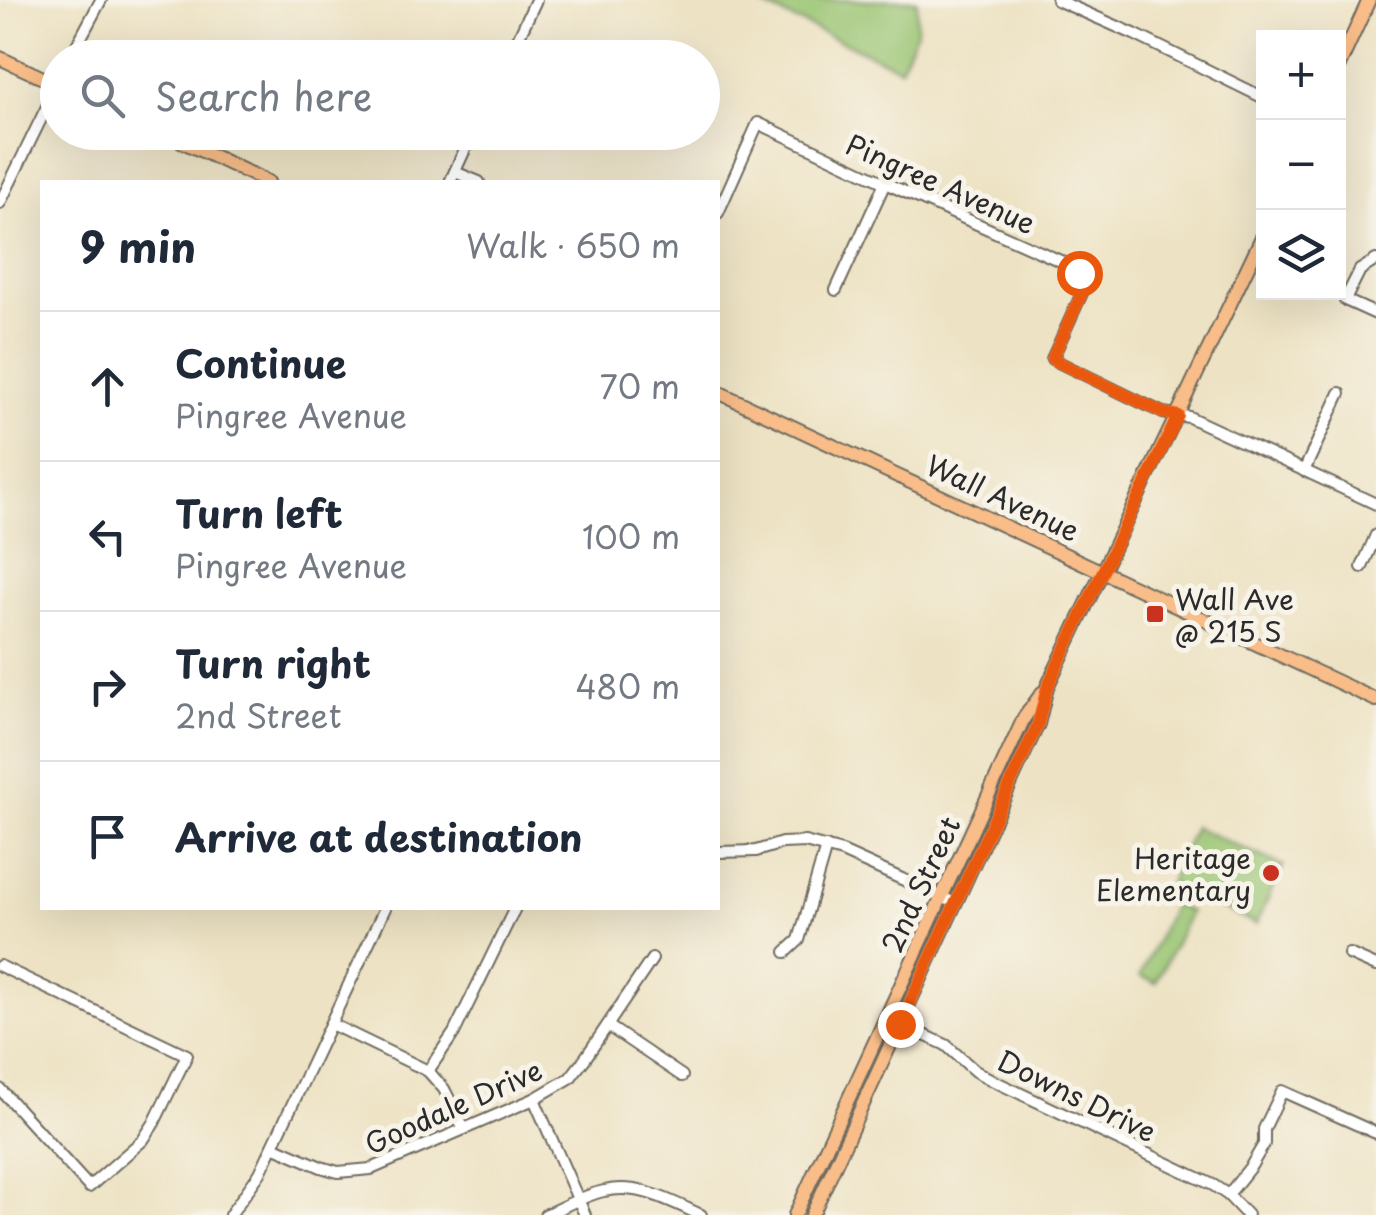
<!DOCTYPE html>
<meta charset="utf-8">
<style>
body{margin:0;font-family:"Playpen Sans",sans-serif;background:#f6f6f7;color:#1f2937}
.controls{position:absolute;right:30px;top:30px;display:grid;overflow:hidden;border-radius:0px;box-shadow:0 10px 40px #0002}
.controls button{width:90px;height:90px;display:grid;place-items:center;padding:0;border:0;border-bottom:2px solid #e0e1e3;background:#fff;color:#1f2937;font:50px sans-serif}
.stop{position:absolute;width:30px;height:30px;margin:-22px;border:8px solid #ea580c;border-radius:50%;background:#fff}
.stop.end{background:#ea580c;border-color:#fff;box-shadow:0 2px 10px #0008}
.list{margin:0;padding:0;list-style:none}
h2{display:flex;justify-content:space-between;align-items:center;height:130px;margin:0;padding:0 40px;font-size:42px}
h2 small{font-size:32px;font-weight:400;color:#747a83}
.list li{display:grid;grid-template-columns:65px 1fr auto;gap:30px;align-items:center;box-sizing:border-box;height:150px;padding:0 40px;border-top:2px solid #e0e1e3}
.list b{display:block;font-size:38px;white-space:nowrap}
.list p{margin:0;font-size:32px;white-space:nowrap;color:#747a83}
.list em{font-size:32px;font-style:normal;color:#747a83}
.icon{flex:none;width:55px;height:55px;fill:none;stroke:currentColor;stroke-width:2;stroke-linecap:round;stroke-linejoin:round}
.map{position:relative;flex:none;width:1376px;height:1215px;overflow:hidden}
.search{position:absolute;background:#fff;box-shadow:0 10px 40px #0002;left:40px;top:40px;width:680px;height:110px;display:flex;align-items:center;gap:25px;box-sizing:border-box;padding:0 35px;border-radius:55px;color:#747a83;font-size:38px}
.panel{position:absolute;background:#fff;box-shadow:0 10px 40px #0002;left:40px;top:180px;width:680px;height:730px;border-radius:0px}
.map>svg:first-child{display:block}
.green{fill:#98c471;stroke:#62784e;stroke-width:2.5}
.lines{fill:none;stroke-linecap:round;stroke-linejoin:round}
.minor-casing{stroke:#6f6b60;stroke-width:14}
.major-casing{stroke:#6f6b60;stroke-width:16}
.minor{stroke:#fff;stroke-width:10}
.major{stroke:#f8bd88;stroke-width:12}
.route{stroke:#ea580c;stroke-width:12}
.poi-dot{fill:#c8321e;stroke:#f7f3e8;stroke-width:4}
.labels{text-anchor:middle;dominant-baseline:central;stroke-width:10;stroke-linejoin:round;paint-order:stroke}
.street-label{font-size:28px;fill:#2b2b2b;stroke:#f7f3e8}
.poi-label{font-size:28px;fill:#2b2b2b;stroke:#f7f3e8;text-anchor:start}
</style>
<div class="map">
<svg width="1376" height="1215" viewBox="0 0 1376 1215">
<rect width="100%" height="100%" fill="#f7f3e8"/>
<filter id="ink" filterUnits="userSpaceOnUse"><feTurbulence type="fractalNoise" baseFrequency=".01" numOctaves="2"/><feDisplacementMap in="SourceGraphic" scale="20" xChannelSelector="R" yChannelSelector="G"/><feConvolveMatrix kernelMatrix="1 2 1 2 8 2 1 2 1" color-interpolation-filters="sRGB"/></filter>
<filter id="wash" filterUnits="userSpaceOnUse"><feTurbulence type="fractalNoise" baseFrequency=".0048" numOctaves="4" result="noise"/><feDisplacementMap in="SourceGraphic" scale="40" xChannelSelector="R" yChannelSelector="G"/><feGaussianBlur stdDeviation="2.25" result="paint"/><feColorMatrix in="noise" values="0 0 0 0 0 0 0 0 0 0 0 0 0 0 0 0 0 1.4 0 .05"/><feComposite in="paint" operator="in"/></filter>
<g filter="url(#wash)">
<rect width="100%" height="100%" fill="#ede2c3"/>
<!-- green -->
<g class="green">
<path d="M751 0H917V31L900 68Z"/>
<path d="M1194 827 1283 866 1256 924 1169 884Z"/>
<path d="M1173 905 1190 912 1156 983 1140 976Z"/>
</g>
</g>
<g filter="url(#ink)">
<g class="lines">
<!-- minor casing -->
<g class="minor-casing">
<g id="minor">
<path d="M1057 0 1134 34 1264 98"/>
<path d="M70 58 101 0"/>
<path d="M509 58 536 0"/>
<path d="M455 172 479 182"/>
<path d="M450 182 473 132"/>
<path d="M0 203 58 84"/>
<path d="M718 213 758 123 885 183 1065 263 1079 273 1083 291 1052 359 1163 413 1189 417 1376 504"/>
<path d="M1376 260 1360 270 1345 300 1376 314"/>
<path d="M836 290 885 183"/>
<path d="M1304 471 1340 393"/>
<path d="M1362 567 1376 535"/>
<path d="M718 852 756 851 782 843 805 842 842 852 955 903"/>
<path d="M786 952 799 940 826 847"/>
<path d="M1349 954 1376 966"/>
<path d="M0 966 187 1055 154 1123 143 1140 89 1187 0 1089"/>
<path d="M896 1022 946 1045 975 1071 994 1081 1213 1185 1228 1195 1247 1215"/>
<path d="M331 1024 428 1071 444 1089 464 1129"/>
<path d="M608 1026 682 1076"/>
<path d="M428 1071 454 1033 515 908"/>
<path d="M534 1099 585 1215"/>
<path d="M273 1146 321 1167 338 1172 371 1169 534 1099 570 1078 584 1060 652 959"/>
<path d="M1228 1195 1251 1166 1264 1144V1129L1282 1091 1376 1133"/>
<path d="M230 1215 260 1173 385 908"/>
<path d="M545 1215C564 1207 584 1195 604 1191 639 1183 670 1201 701 1215"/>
</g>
</g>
<!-- major casing -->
<g class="major-casing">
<g id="major">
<path d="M0 58 58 85"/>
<path d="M1338 68 1369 0"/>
<path d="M162 132 268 182"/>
<path d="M718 392 1376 700"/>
<path d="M795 1215 1024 718 1042 693"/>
<path d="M812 1215 1038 724 1047 687 1264 233"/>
</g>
</g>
<!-- minor -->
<use href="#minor" class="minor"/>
<!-- major -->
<use href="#major" class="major"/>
</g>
</g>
<g class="lines" filter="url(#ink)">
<!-- route -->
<path class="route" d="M900 1024 1038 724 1047 688 1057 666 1178 416 1163 413 1052 359 1083 291 1079 273"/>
</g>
<!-- markers -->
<g class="poi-dot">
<rect x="1145" y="604" width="20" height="20" rx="5"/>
<circle cx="1271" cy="873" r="10"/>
</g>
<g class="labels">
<!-- street labels -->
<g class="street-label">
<text transform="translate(941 183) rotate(24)">Pingree Avenue</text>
<text transform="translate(1003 497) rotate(25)">Wall Avenue</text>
<text transform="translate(920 884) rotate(-65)">2nd Street</text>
<text transform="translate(1077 1095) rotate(26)">Downs Drive</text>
<text transform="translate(453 1106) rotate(-24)">Goodale Drive</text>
</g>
<!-- poi labels -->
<g class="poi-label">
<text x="1175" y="598">Wall Ave<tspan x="1175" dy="32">@ 215 S</tspan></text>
<text x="1251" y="857" text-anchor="end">Heritage<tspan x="1251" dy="32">Elementary</tspan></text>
</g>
</g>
</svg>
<div class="controls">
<button>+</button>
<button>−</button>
<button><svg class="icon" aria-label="layers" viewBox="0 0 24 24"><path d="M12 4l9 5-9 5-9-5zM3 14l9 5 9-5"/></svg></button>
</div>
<div class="stop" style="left:1079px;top:273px"></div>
<div class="stop end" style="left:900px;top:1024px"></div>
<div class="search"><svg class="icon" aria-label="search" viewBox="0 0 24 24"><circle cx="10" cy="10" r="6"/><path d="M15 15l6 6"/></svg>Search here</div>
<section class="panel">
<h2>9 min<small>Walk · 650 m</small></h2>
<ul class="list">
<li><svg class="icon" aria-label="ahead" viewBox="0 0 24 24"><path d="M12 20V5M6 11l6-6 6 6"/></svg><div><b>Continue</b><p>Pingree Avenue</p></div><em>70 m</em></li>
<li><svg class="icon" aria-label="left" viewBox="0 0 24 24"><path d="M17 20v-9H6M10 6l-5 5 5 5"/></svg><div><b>Turn left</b><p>Pingree Avenue</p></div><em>100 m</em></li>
<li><svg class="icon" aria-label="right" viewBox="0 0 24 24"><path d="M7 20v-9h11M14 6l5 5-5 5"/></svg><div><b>Turn right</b><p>2nd Street</p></div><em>480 m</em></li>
<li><svg class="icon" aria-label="arrive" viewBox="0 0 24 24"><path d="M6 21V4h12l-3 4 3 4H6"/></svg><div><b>Arrive at destination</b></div></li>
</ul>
</section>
</div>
